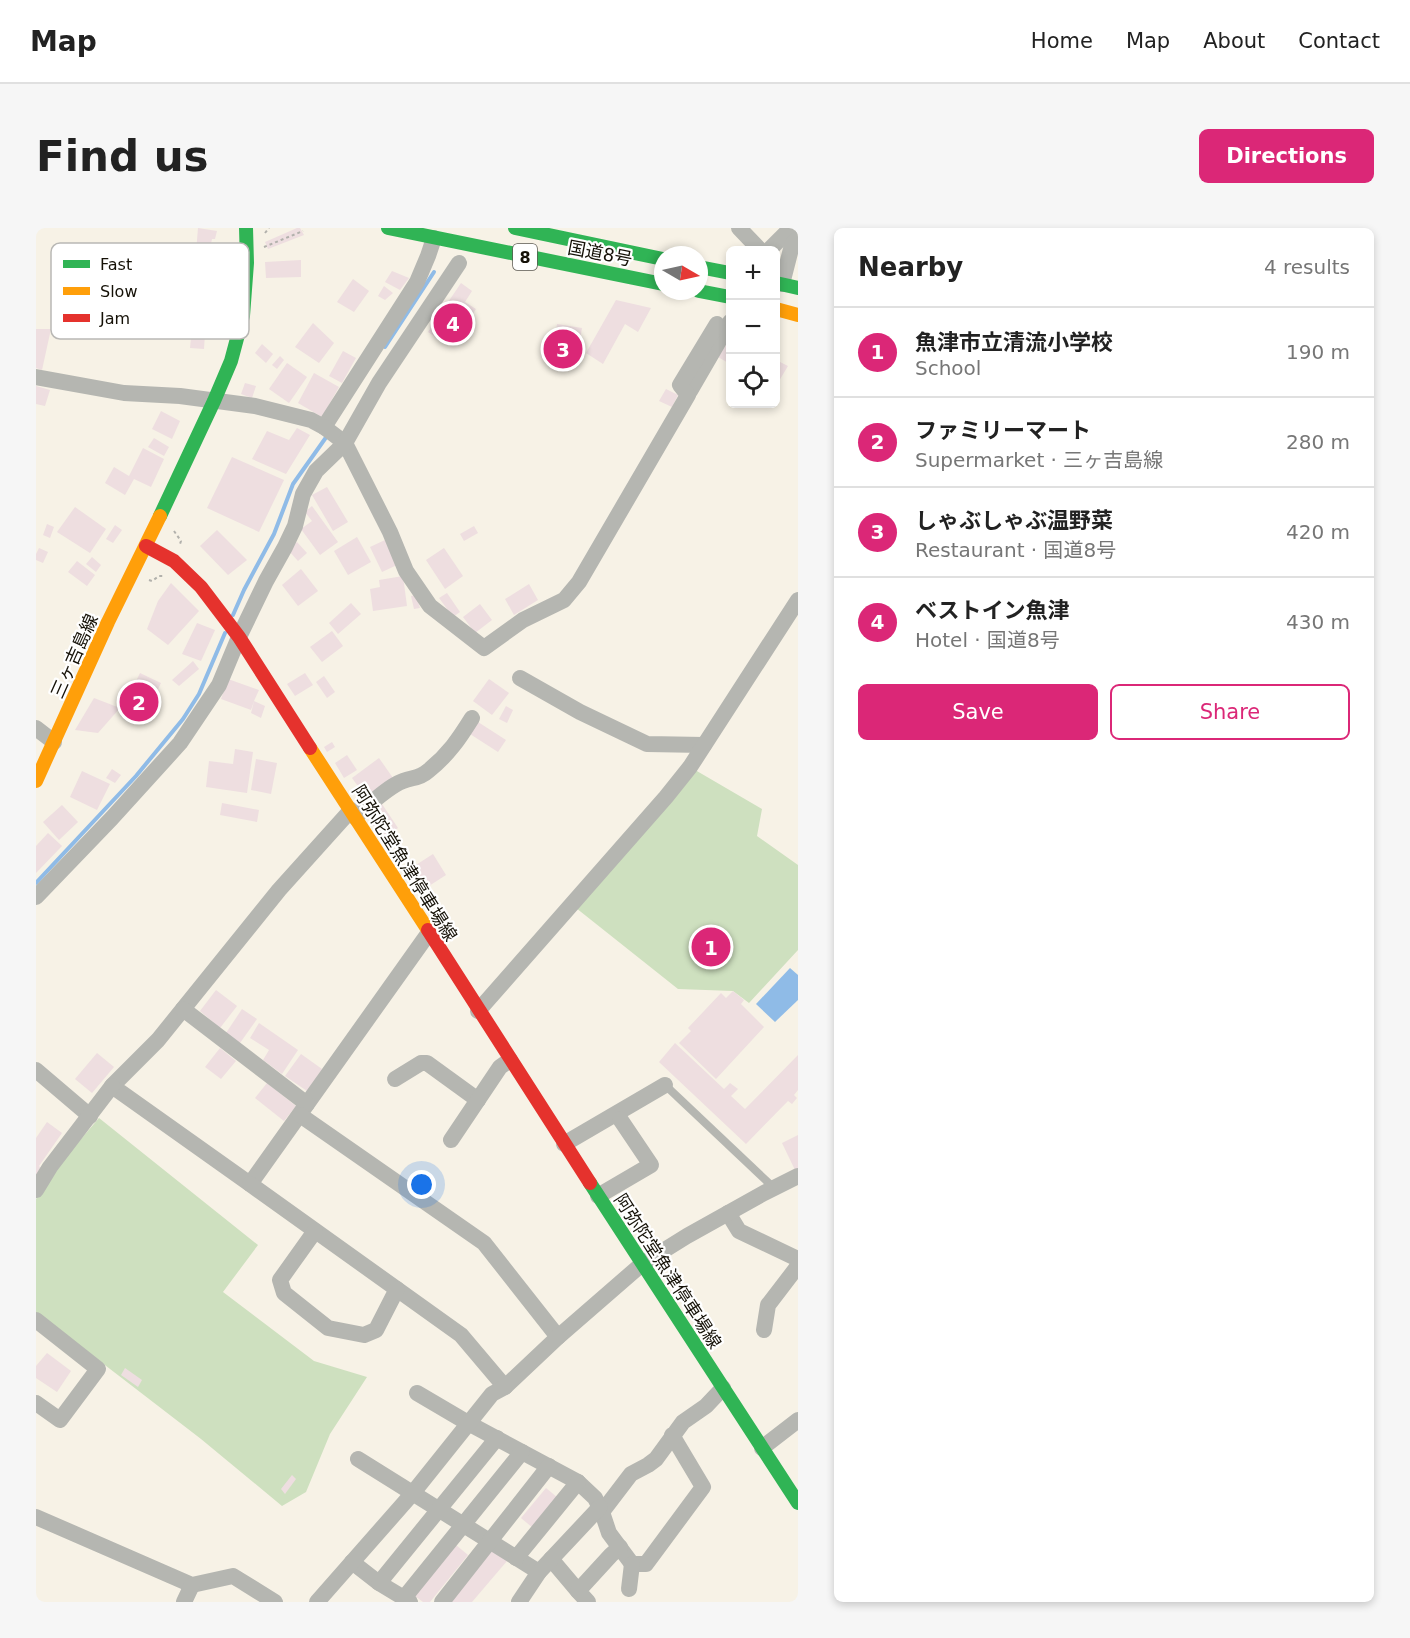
<!DOCTYPE html>
<meta charset="utf-8">
<style>
body{margin:0;font-family:"DejaVu Sans","Noto Sans JP",sans-serif;background:#f6f6f6;color:#222}
.controls{position:absolute;right:18px;top:18px;display:grid;overflow:hidden;border-radius:9px;box-shadow:0 3px 9px #0003}
.controls button{width:54px;height:54px;display:grid;place-items:center;padding:0;border:0;border-bottom:2px solid #e0e0e0;background:#fff;color:#222;font:30px sans-serif}
.compass{position:absolute;left:618px;top:18px;width:54px;height:54px;border-radius:50%;background:#fff;box-shadow:0 3px 9px #0003;rotate:99deg}
.you{position:absolute;left:386px;top:957px;width:21px;height:21px;margin:-15px;border:4px solid #fff;border-radius:50%;background:#1a73e8;box-shadow:0 0 0 9px #1a73e833}
.badge{display:grid;place-items:center;width:39px;height:39px;border-radius:50%;background:#db2777;color:#fff;font-size:20px;font-weight:700}
.pin{position:absolute;translate:-50% -50%;border:3px solid #fff;box-shadow:0 2px 6px #0006}
.list{margin:0;padding:0;list-style:none}
h2{display:flex;justify-content:space-between;align-items:center;height:78px;margin:0;padding:0 24px;font-size:26px}
h2 small{font-size:20px;font-weight:400;color:#767676}
.list li{display:grid;grid-template-columns:39px 1fr auto;gap:18px;align-items:center;box-sizing:border-box;height:90px;padding:0 24px;border-top:2px solid #e0e0e0}
.list b{display:block;font-size:22px;white-space:nowrap}
.list p{margin:0;font-size:20px;white-space:nowrap;color:#767676}
.list em{font-size:20px;font-style:normal;color:#767676}
.actions{display:flex;gap:12px;padding:18px 24px}
.actions a{flex:1;padding:14px 0;border:2px solid #db2777;border-radius:9px;text-align:center;font-size:21px;color:#db2777}
.actions .main{background:#db2777;color:#fff}
.icon{flex:none;width:33px;height:33px;fill:none;stroke:currentColor;stroke-width:2;stroke-linecap:round;stroke-linejoin:round}
.map{position:relative;flex:none;width:762px;height:1374px;overflow:hidden;border-radius:9px}
header{display:flex;align-items:center;gap:36px;box-sizing:border-box;height:84px;padding:0 30px;background:#fff;border-bottom:2px solid #e0e0e0}
header strong{font-size:28px}
nav{display:flex;gap:33px;margin-inline-start:auto;font-size:21px}
.intro{display:flex;align-items:center;justify-content:space-between;box-sizing:border-box;height:144px;padding:0 36px}
h1{margin:0;font-size:42px}
.button{padding:15px 27px;border-radius:9px;background:#db2777;color:#fff;font-size:21px;font-weight:700}
main{display:flex;gap:36px;padding:0 36px}
aside{flex:1;background:#fff;border-radius:9px;box-shadow:0 3px 9px #0003}
.map>svg:first-child{display:block}
.green{fill:#cee0bf}
.water{fill:#8fbbe7}
.lines{fill:none;stroke-linecap:round;stroke-linejoin:round}
.stream{stroke:#8fbbe7;stroke-width:4}
.building{fill:#eedee0}
.path{stroke:#b2b1ac;stroke-width:2;stroke-dasharray:3 3;stroke-linecap:butt}
.lane{stroke:#b5b6b1;stroke-width:8}
.street{stroke:#b5b6b1;stroke-width:16}
.fast{stroke:#30b455;stroke-width:14}
.slow{stroke:#ff9f0a;stroke-width:14}
.jam{stroke:#e5322d;stroke-width:14}
.labels{text-anchor:middle;dominant-baseline:central;stroke-width:4.5;stroke-linejoin:round;paint-order:stroke}
.shield{fill:#fff;stroke:#5b5851;stroke-width:1.5}
.shield-label{font-size:16px;font-weight:bold;fill:#151107}
.street-label{font-size:18px;fill:#151107;stroke:#fff}
.key{fill:#fff;stroke:#b9b8b5;stroke-width:1.5}
.key-label{font-size:16px;fill:#151107}
</style>
<header>
<strong>Map</strong>
<nav><a>Home</a><a>Map</a><a>About</a><a>Contact</a></nav>
</header>
<div class="intro"><h1>Find us</h1><a class="button">Directions</a></div>
<main>
<div class="map">
<svg width="762" height="1374" viewBox="0 0 762 1374">
<rect width="100%" height="100%" fill="#f7f2e6"/>
<!-- green -->
<g class="green">
<path d="M654 539 726 581 721 608 762 637V722L713 775 697 763 642 761 535 676Z"/>
<path d="M63 890 222 1017 187 1064 278 1133 331 1149 294 1206 270 1264 246 1278 165 1211 0 1084V971L21 939Z"/>
</g>
<!-- water -->
<path class="water" d="M754 740 762 747V772L739 794 720 776Z"/>
<g class="lines">
<!-- stream -->
<g class="stream">
<path d="M349 119 398 44"/>
<path d="M197 387 208 362 238 306 257 256 291 208"/>
<path d="M0 655 100 548 147 491 163 466 189 405"/>
</g>
</g>
<!-- building -->
<g class="building">
<path d="M162 0 181 3 179 11H176L173 26 160 24Z"/>
<path d="M261 0H264L268 7 232 21 229 14Z"/>
<path d="M265 32V49L230 50 229 34Z"/>
<path d="M356 43 373 50 364 62 349 54Z"/>
<path d="M317 51 333 63 318 84 301 74Z"/>
<path d="M425 55 436 63 429 74 440 81 418 114 408 107 404 112 392 104Z"/>
<path d="M348 58 357 65 349 72 342 68Z"/>
<path d="M580 72 615 80 602 104 589 96 567 136 550 125Z"/>
<path d="M157 89 170 90 168 121 154 120Z"/>
<path d="M277 95 298 115 283 135 259 119Z"/>
<path d="M521 96 546 100 541 130 516 125Z"/>
<path d="M0 101H15L6 142 0 140Z"/>
<path d="M694 111V136L682 129Z"/>
<path d="M226 116 237 126 230 135 219 125Z"/>
<path d="M307 123 320 130 306 155 293 148Z"/>
<path d="M244 128 248 132 241 141 236 137Z"/>
<path d="M740 132 752 138 740 158Z"/>
<path d="M251 135 271 149 253 175 233 161Z"/>
<path d="M278 145 303 159 286 189 262 175Z"/>
<path d="M209 155 220 158 216 170 205 166Z"/>
<path d="M0 158 14 162 9 178 0 176Z"/>
<path d="M630 161 642 167 636 179 623 173Z"/>
<path d="M125 183 144 193 136 211 116 201Z"/>
<path d="M261 200 274 207 250 246 216 231 231 203 253 212Z"/>
<path d="M118 210 133 219 128 228 112 219Z"/>
<path d="M107 220 128 231 115 259 98 251 89 267 69 255 78 239 93 248Z"/>
<path d="M196 229 248 252 223 304 171 280Z"/>
<path d="M291 259 312 294 297 303 276 267Z"/>
<path d="M276 278 302 314 284 327 265 301 276 293 269 284Z"/>
<path d="M39 279 70 301 54 325 21 304Z"/>
<path d="M11 296 18 299 14 310 7 307Z"/>
<path d="M79 297 86 302 77 315 70 311Z"/>
<path d="M438 298 442 305 428 313 424 306Z"/>
<path d="M181 302 211 332 192 347 164 318Z"/>
<path d="M321 309 335 334 312 347 298 323Z"/>
<path d="M349 312 361 337 346 344 334 319Z"/>
<path d="M261 314 271 325 262 333 252 322Z"/>
<path d="M3 320 12 324 7 335 0 332V326Z"/>
<path d="M408 320 427 348 409 361 390 332Z"/>
<path d="M56 329 65 337 60 344 50 336Z"/>
<path d="M41 333 59 347 51 358 32 344Z"/>
<path d="M265 341 282 363 262 378 246 357Z"/>
<path d="M367 348 371 378 337 383 334 361 344 359 343 352Z"/>
<path d="M135 355 163 383 132 417 111 401 122 373Z"/>
<path d="M493 356 502 372 478 387 469 371Z"/>
<path d="M411 365 424 384 417 389 403 370Z"/>
<path d="M380 367 384 380 378 381 375 368Z"/>
<path d="M315 375 325 386 302 406 293 395Z"/>
<path d="M444 376 456 392 439 405 427 389Z"/>
<path d="M161 395 179 402 165 433 146 426Z"/>
<path d="M296 403 307 418 286 434 274 419Z"/>
<path d="M157 433 163 441 143 458 136 452Z"/>
<path d="M104 445 125 455 109 488 88 478Z"/>
<path d="M269 445 277 457 259 468 251 456Z"/>
<path d="M288 448 299 464 291 470 280 454Z"/>
<path d="M192 451 223 462 218 473 229 478 225 490 215 485 218 473 215 482 185 471Z"/>
<path d="M453 451 473 465 456 487 437 473Z"/>
<path d="M58 470 84 480 62 505 39 502Z"/>
<path d="M470 478 477 482 471 495 463 491Z"/>
<path d="M442 494 470 512 462 524 434 506Z"/>
<path d="M296 514 299 519 291 524 288 519Z"/>
<path d="M199 521 217 524 211 565 170 559 173 533 197 536Z"/>
<path d="M311 527 321 542 308 550 299 535Z"/>
<path d="M343 530 357 550 330 569 316 550Z"/>
<path d="M220 531 241 535 235 566 215 562Z"/>
<path d="M76 541 85 547 79 555 70 550Z"/>
<path d="M46 543 74 556 61 582 34 569Z"/>
<path d="M186 575 223 582 221 594 184 587Z"/>
<path d="M346 576 362 600 346 610 330 587Z"/>
<path d="M26 577 42 594 23 612 7 594Z"/>
<path d="M12 605 26 618 0 645V618Z"/>
<path d="M397 626 410 647 382 665 369 644Z"/>
<path d="M180 762 201 778 184 800 164 783Z"/>
<path d="M697 763 708 772 705 776 728 799 680 851 643 815 655 803 652 800 685 765 690 770Z"/>
<path d="M206 781 221 791 204 815 190 805Z"/>
<path d="M223 795 262 822 246 846 227 832 233 822 214 810Z"/>
<path d="M639 815 688 861 694 855 702 861 695 868 709 881 762 827V862L758 867 761 870 756 876 752 873 710 916 623 834Z"/>
<path d="M184 820 200 833 185 851 169 839Z"/>
<path d="M61 825 78 839 56 865 39 851Z"/>
<path d="M265 826 286 841 271 863 249 848Z"/>
<path d="M231 855 260 878 248 893 219 870Z"/>
<path d="M11 894 26 905 3 938 6 941 0 949V910Z"/>
<path d="M762 907V941L759 942 746 915Z"/>
<path d="M11 1125 35 1143 21 1164 0 1150V1138Z"/>
<path d="M89 1140 106 1152 102 1159 85 1147Z"/>
<path d="M256 1247 260 1251 249 1266 245 1261Z"/>
<path d="M510 1260 522 1270 497 1300 485 1290Z"/>
<path d="M420 1317 432 1327 394 1374H387L379 1368Z"/>
<path d="M457 1321 471 1333 436 1374H413Z"/>
</g>
<g class="lines">
<!-- path -->
<g class="path">
<path d="M229 5 233 0"/>
<path d="M228 19 267 3"/>
<path d="M138 303 145 313 144 316"/>
<path d="M113 352 116 353 123 348H127"/>
</g>
<!-- lane -->
<path class="lane" d="M629 857 738 960"/>
<!-- street -->
<g class="street">
<path d="M703 0 724 22"/>
<path d="M733 22 755 0"/>
<path d="M746 56 756 17 762 11"/>
<path d="M0 149 88 165 144 168 219 178 275 192 288 199 381 54 392 28 398 10"/>
<path d="M654 163 694 94"/>
<path d="M288 199 309 215 354 304 370 343 394 378 448 420 487 392 528 372 543 354 652 167 644 157 681 96"/>
<path d="M484 450 544 484 611 516 668 517"/>
<path d="M0 500 18 514"/>
<path d="M315 582 243 662 122 812 76 858 214 956 392 706"/>
<path d="M319 589C332 578 351 559 367 553 377 549 383 551 392 543 412 527 423 511 436 490"/>
<path d="M0 669 76 590 144 515 183 457 203 409 230 353 249 319 259 298 267 266 280 243 309 215 343 155 423 35"/>
<path d="M147 781 271 876"/>
<path d="M442 783 630 569 654 539 762 372"/>
<path d="M0 842 54 888"/>
<path d="M359 851 385 835H391L442 872"/>
<path d="M264 887 448 1015 522 1109"/>
<path d="M415 912 464 839 474 832"/>
<path d="M528 916 629 857"/>
<path d="M214 956 425 1107 469 1159"/>
<path d="M0 962 14 939 76 858"/>
<path d="M562 968 615 937 584 891"/>
<path d="M692 985 703 1003 762 1031"/>
<path d="M279 1003 244 1052 248 1065 292 1100 328 1107 340 1102 361 1061"/>
<path d="M0 1092 62 1141 24 1192 0 1175"/>
<path d="M728 1102 732 1077 762 1038"/>
<path d="M381 1165 432 1195 542 1254 559 1270 566 1284"/>
<path d="M636 1207 667 1259 610 1336H596L573 1305 566 1284 595 1246 612 1237 620 1231 647 1194 670 1178 687 1160"/>
<path d="M726 1220 762 1192"/>
<path d="M322 1231 503 1344"/>
<path d="M0 1289 156 1357 197 1348 239 1374"/>
<path d="M480 1330 542 1254"/>
<path d="M515 1331 542 1363"/>
<path d="M316 1334 343 1355"/>
<path d="M593 1361 596 1336"/>
<path d="M368 1370 343 1355 461 1210"/>
<path d="M148 1374 156 1357"/>
<path d="M281 1374 376 1266 456 1166 469 1159 522 1109 606 1036 651 1008 728 965 762 948"/>
<path d="M374 1374 368 1370 486 1224"/>
<path d="M406 1374 513 1238"/>
<path d="M483 1374 503 1344 564 1279"/>
<path d="M552 1374 542 1363 575 1327 584 1319"/>
</g>
<!-- fast -->
<g class="fast">
<path d="M352 0 627 56"/>
<path d="M479 0 627 31"/>
<path d="M663 39 694 45"/>
<path d="M740 55 762 60"/>
<path d="M663 63 694 69"/>
<path d="M124 288 178 173 195 133 207 88 211 35 210 0"/>
<path d="M554 955 762 1275"/>
</g>
<!-- slow -->
<g class="slow">
<path d="M740 81 762 87"/>
<path d="M274 520 392 702"/>
<path d="M0 553 72 394 124 288"/>
</g>
<!-- jam -->
<g class="jam">
<path d="M110 318 138 333 165 359 203 409 274 520"/>
<path d="M392 702 554 955"/>
</g>
</g>
<g class="labels">
<!-- shield labels -->
<rect class="shield" x="477" y="16" width="24" height="26" rx="4.5"/>
<g class="shield-label">
<text x="489" y="29">8</text>
</g>
<!-- street labels -->
<g class="street-label">
<text transform="translate(564 25) rotate(11)">国道8号</text>
<text transform="translate(38 428) rotate(-66)">三ヶ吉島線</text>
<text transform="translate(369 635) rotate(58)">阿弥陀堂魚津停車場線</text>
<text transform="translate(632 1043) rotate(57)">阿弥陀堂魚津停車場線</text>
</g>
</g>
<!-- legend -->
<rect x="15" y="15" width="198" height="96" rx="9" class="key"/>
<rect x="27" y="32" width="27" height="8" fill="#30b455"/>
<rect x="27" y="59" width="27" height="8" fill="#ff9f0a"/>
<rect x="27" y="86" width="27" height="8" fill="#e5322d"/>
<g class="key-label">
<text x="64" y="42">Fast</text>
<text x="64" y="69">Slow</text>
<text x="64" y="96">Jam</text>
</g>
</svg>
<div class="controls">
<button>+</button>
<button>−</button>
<button><svg class="icon" aria-label="locate" viewBox="0 0 24 24"><circle cx="12" cy="12" r="6"/><path d="M12 2v4M12 18v4M2 12h4M18 12h4"/></svg></button>
</div>
<svg class="compass" viewBox="-18 -18 36 36"><path d="M0-13l5 13h-10z" fill="#e53935"/><path d="M0 13l5-13h-10z" fill="#767676"/></svg>
<div class="you"></div>
<div class="pin badge" style="left:675px;top:719px">1</div>
<div class="pin badge" style="left:103px;top:474px">2</div>
<div class="pin badge" style="left:527px;top:121px">3</div>
<div class="pin badge" style="left:417px;top:95px">4</div>
</div>
<aside>
<h2>Nearby<small>4 results</small></h2>
<ul class="list">
<li><span class="badge">1</span><div><b>魚津市立清流小学校</b><p>School</p></div><em>190 m</em></li>
<li><span class="badge">2</span><div><b>ファミリーマート</b><p>Supermarket · 三ヶ吉島線</p></div><em>280 m</em></li>
<li><span class="badge">3</span><div><b>しゃぶしゃぶ温野菜</b><p>Restaurant · 国道8号</p></div><em>420 m</em></li>
<li><span class="badge">4</span><div><b>ベストイン魚津</b><p>Hotel · 国道8号</p></div><em>430 m</em></li>
</ul>
<div class="actions"><a class="main">Save</a><a>Share</a></div>
</aside>
</main>
